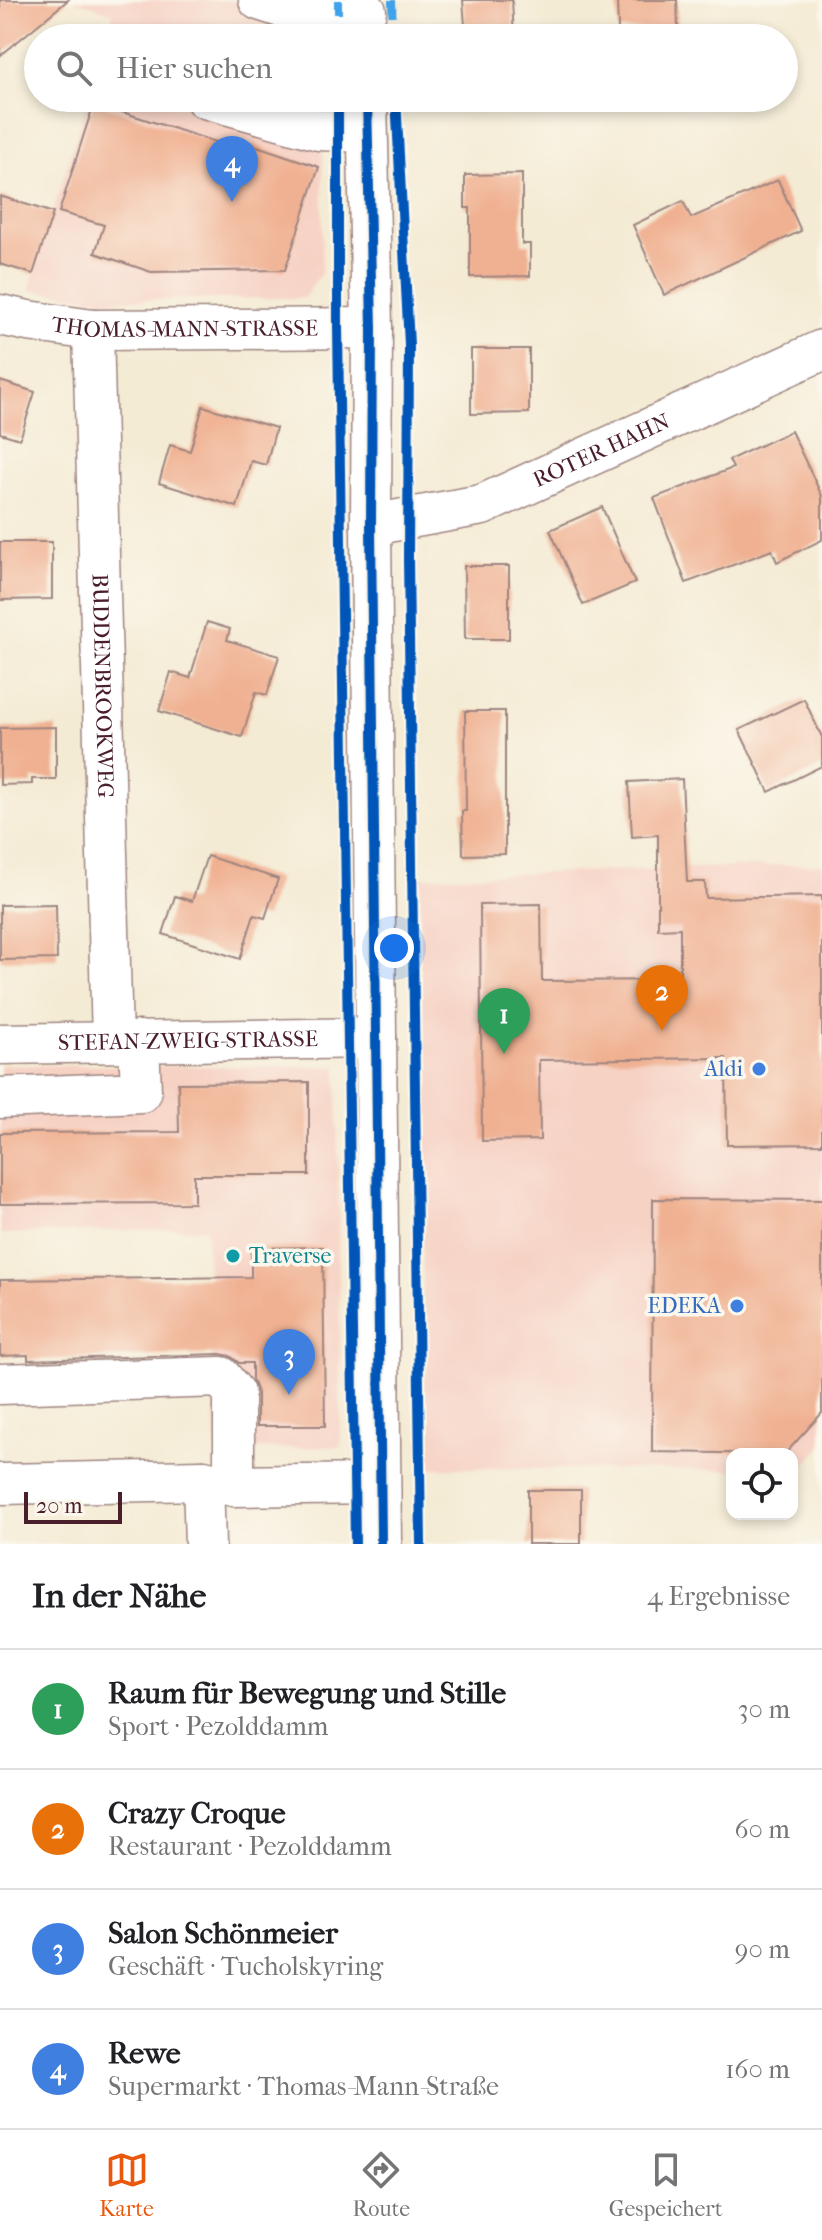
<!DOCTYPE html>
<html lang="de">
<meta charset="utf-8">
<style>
body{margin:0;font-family:"IM FELL French Canon",serif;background:#f6f6f6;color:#202124}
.controls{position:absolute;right:24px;bottom:24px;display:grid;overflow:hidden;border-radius:16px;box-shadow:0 4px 12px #0003}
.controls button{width:72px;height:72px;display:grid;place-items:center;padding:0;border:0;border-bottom:2px solid #e0e0e0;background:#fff;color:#202124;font:40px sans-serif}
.scale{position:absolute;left:24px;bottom:20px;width:98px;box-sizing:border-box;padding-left:8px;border:4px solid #4a1f2b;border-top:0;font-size:22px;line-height:28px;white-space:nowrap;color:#4a1f2b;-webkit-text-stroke:6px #fbf7ec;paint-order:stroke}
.you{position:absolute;left:394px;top:948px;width:28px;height:28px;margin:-20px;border:6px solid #fff;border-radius:50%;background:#1a73e8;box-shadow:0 0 0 12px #1a73e833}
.badge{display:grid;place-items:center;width:52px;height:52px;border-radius:50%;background:#ea580c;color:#fff;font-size:26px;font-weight:700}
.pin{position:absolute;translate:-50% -66px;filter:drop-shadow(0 2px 4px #0008)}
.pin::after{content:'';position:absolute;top:42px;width:28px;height:24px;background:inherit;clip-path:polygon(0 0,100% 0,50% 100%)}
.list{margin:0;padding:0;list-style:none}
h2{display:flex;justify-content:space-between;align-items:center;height:104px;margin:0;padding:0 32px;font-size:34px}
h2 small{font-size:26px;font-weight:400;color:#757577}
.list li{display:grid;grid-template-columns:52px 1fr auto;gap:24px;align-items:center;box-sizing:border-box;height:120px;padding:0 32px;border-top:2px solid #e0e0e0}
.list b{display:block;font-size:30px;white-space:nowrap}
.list p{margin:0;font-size:26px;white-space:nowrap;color:#757577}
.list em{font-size:26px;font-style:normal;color:#757577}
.icon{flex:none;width:44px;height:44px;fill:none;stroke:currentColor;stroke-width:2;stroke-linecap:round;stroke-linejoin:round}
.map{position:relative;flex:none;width:822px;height:1544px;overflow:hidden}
.search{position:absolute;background:#fff;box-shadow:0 4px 12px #0003;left:24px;right:24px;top:24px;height:88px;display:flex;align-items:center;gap:20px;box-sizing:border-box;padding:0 28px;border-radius:44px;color:#757577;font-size:30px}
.sheet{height:584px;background:#fff}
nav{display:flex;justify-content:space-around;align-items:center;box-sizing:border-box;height:112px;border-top:2px solid #e0e0e0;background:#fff;font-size:22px;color:#757577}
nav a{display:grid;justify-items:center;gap:4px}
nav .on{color:#ea580c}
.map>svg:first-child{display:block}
.built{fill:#f6d2c4}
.building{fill:#f0b192}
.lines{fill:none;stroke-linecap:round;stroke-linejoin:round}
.minor-casing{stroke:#9f8580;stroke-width:43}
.minor{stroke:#fff;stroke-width:40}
.quiet{stroke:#40a2eb;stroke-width:8;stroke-dasharray:16 8;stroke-linecap:butt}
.cycleway-casing{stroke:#fbf7ec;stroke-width:15}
.cycleway{stroke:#0057b8;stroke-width:10}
.shop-dot{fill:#3f7fe0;stroke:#fbf7ec;stroke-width:3}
.culture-dot{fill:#0f9aa8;stroke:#fbf7ec;stroke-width:3}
.labels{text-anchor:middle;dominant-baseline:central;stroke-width:7;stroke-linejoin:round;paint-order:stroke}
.street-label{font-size:22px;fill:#4a1f2b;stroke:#fbf7ec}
.shop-label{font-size:22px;fill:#366cbe;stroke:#fbf7ec;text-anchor:end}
.culture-label{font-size:22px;fill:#0d838f;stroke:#fbf7ec;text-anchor:start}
</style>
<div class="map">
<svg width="822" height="1544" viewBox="0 0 822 1544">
<rect width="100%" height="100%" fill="#fbf7ec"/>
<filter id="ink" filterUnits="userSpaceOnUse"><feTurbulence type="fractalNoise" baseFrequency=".0125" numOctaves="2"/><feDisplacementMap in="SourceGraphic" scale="16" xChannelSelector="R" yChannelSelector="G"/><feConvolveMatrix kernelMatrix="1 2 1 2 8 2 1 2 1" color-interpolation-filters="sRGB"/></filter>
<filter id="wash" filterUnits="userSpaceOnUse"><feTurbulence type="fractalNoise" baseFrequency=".006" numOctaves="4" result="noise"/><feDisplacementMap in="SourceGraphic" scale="32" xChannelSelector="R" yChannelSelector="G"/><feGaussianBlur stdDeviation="1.8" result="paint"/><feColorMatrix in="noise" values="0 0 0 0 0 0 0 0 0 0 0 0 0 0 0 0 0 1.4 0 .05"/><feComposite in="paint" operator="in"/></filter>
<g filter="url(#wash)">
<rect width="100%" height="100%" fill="#f4ebd4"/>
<!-- built -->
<g class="built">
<path d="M75 0H325V38H106L113 13Z"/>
<path d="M88 98H324L322 272 304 298 107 300 29 290Z"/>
<path d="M822 864V1446L799 1471H792V1454H732V1470L424 1468 420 877Z"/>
<path d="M0 1065 337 1067 341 1447 216 1450 206 1228 0 1234Z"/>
</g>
<g id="blocks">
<!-- building -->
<g class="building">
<path d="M0 0H68L0 56Z"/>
<path d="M463 0H512L514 38H466Z"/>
<path d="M617 0H677L678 28 618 30Z"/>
<path d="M94 103 247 152 251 144 319 167 285 270 151 272 95 253 104 225 59 212Z"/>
<path d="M522 174V244H530V276L470 277V208H465V175Z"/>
<path d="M778 180 801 231 664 295 633 225 683 201 691 218Z"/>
<path d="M0 196 53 213 33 274 0 264Z"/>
<path d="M471 349H529V413L471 414Z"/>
<path d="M0 381 35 392 20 439 0 433Z"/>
<path d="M203 406 276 428 266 465 251 461 237 507 159 483 170 445 190 451Z"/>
<path d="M791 431 822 496V540L777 562 772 550 686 583 654 498 733 468 729 460Z"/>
<path d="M602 507 635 583 583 605 550 530Z"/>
<path d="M0 542H52V599L0 600Z"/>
<path d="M464 566H509V639H465Z"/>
<path d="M207 622 230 629 227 640 279 656 267 695 256 692 242 737 159 711 171 672 190 678Z"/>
<path d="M804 699 822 737V766L769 792 739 730Z"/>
<path d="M465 711H505V854L463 855 462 811H466Z"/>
<path d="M56 727V779H32V784L0 785V728Z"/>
<path d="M682 779 687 882H705L706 898 822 896V1144L727 1145 726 1058 539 1060 540 1140 482 1141 480 905 541 904 542 981 680 980V928L658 929V835L632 837 629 782Z"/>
<path d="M207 856 278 879 265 918 254 915 240 959 163 934 175 896 192 901Z"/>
<path d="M56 904 57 959 0 960V905Z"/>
<path d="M309 1082V1175H194V1203L0 1204V1133L179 1132 178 1083Z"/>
<path d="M653 1199 822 1200V1413L785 1454 652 1452Z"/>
<path d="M323 1247 325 1426H257V1393L252 1379V1363H239L230 1356 220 1354 28 1360V1355L0 1356V1280L251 1277V1248Z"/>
<rect x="528" y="1490" width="53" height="54"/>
</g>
</g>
</g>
<g filter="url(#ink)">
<use href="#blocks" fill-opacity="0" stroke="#9f8580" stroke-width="2"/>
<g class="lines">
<!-- minor casing -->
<g class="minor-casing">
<g id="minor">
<path d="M259 0 293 11H366"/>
<path d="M205 98 319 130 366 132"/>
<path d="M367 98 372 328 371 525 381 1544"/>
<path id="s1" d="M0 315 28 321 93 330 372 328"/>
<path id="s2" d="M93 330 112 1041"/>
<path id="s3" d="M371 525 482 505 822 350"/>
<path id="s4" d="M0 1044 376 1038"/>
<path d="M0 1098 141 1092 139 1041"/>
<path d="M0 1384 221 1377 234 1393V1486"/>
<path d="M203 1480 205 1544"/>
<path d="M0 1484 203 1480 234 1486 379 1484"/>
</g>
</g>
<!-- minor -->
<use href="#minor" class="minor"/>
<!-- quiet -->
<g class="quiet">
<path d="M392 0 393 38"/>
<path d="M338 38V0"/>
</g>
<!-- cycleway casing -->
<g class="cycleway-casing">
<g id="cycleway">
<path d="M338 98V328L355 1544"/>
<path d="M367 98 372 328 371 525 381 1544"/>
<path d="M396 98 409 345 408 559 421 1544"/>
</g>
</g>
<!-- cycleway -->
<use href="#cycleway" class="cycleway"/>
</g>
</g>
<!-- markers -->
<g class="shop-dot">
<circle cx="759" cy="1069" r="8"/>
<circle cx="737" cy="1306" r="8"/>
</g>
<circle class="culture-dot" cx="233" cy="1256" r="8"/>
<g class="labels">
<!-- street labels -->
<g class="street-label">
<text stroke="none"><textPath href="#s1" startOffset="186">THOMAS-MANN-STRASSE</textPath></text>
<text stroke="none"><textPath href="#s3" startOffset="244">ROTER HAHN</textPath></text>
<text stroke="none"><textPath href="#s2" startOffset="356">BUDDENBROOKWEG</textPath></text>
<text stroke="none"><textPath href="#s4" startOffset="188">STEFAN-ZWEIG-STRASSE</textPath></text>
</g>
<!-- shop labels -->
<g class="shop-label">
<text x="743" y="1069">Aldi</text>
<text x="721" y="1306">EDEKA</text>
</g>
<!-- culture labels -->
<g class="culture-label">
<text x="249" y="1256">Traverse</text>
</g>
</g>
</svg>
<div class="controls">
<button><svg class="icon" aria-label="locate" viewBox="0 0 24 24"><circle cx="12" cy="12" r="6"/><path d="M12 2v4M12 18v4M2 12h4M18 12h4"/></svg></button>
</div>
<div class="scale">20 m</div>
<div class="you"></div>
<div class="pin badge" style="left:504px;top:1054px;background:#2e9e5b">1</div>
<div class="pin badge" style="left:662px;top:1031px;background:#e8710a">2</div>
<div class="pin badge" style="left:289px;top:1395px;background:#3f7fe0">3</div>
<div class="pin badge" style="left:232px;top:202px;background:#3f7fe0">4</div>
<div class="search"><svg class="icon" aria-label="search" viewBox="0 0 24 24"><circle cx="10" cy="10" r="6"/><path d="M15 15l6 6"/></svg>Hier suchen</div>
</div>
<section class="sheet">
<h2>In der Nähe<small>4 Ergebnisse</small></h2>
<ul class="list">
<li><span class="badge" style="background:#2e9e5b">1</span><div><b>Raum für Bewegung und Stille</b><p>Sport · Pezolddamm</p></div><em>30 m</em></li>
<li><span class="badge" style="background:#e8710a">2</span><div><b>Crazy Croque</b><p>Restaurant · Pezolddamm</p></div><em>60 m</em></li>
<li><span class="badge" style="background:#3f7fe0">3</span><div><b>Salon Schönmeier</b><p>Geschäft · Tucholskyring</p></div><em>90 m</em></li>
<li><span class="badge" style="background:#3f7fe0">4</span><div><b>Rewe</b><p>Supermarkt · Thomas-Mann-Straße</p></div><em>160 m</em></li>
</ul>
</section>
<nav>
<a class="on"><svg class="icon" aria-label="map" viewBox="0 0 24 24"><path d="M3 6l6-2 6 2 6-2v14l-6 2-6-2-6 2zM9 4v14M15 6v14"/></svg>Karte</a>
<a><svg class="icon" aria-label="directions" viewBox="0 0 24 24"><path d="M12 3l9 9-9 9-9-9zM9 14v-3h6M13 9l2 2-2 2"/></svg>Route</a>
<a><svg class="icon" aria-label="saved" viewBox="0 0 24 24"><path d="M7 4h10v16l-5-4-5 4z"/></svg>Gespeichert</a>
</nav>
